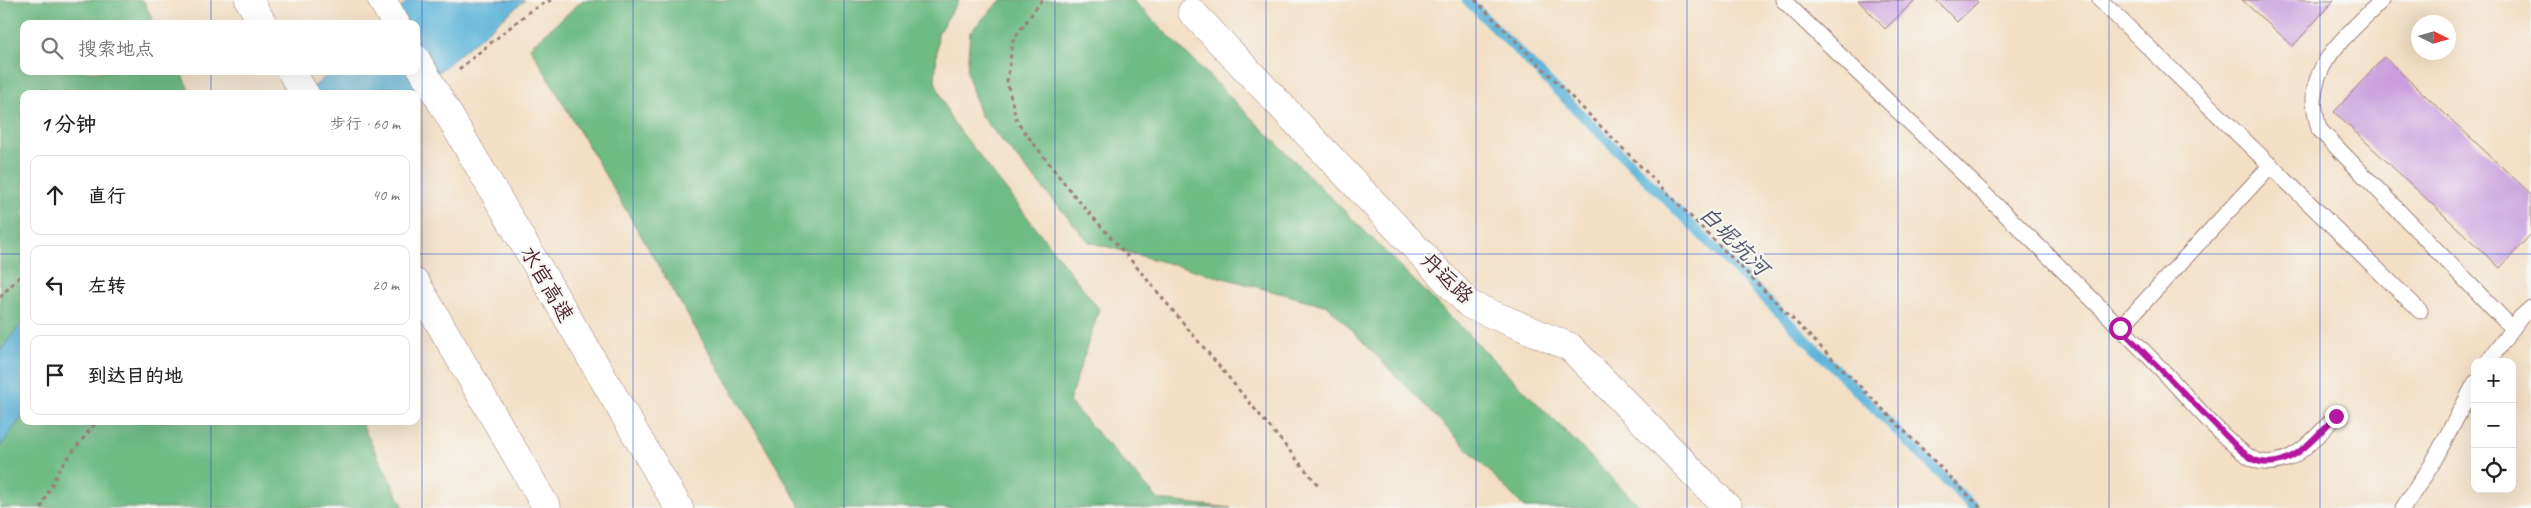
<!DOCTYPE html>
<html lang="zh">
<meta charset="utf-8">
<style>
body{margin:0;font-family:Caveat,"LXGW WenKai TC",sans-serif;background:#f6f6f6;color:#222}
.controls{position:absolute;right:15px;bottom:15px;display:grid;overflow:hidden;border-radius:10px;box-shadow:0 5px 20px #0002}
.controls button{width:45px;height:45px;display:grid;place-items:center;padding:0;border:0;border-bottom:1px solid #e0e0e0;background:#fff;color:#222;font:25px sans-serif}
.compass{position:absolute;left:2411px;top:15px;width:45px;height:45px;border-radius:50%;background:#fff;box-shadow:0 5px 20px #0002;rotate:95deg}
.stop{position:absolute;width:15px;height:15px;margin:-11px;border:4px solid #b5179e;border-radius:50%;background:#fff}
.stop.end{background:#b5179e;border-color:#fff;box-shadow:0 1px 5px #0008}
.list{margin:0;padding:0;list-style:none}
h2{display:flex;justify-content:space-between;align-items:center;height:65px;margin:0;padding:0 20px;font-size:21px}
h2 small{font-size:16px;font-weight:400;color:#767676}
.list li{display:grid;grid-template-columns:32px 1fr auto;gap:15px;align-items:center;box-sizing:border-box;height:80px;margin:0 10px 10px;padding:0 10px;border:1px solid #e0e0e0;border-radius:10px}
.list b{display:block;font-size:19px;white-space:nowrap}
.list em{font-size:16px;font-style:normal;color:#767676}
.icon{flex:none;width:28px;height:28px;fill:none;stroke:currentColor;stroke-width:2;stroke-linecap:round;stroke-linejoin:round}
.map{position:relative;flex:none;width:2531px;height:508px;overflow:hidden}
.search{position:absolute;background:#fff;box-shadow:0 5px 20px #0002;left:20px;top:20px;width:400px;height:55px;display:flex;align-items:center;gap:12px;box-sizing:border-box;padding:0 18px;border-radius:10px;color:#767676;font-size:19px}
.panel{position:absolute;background:#fff;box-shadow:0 5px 20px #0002;left:20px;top:90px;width:400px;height:335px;border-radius:10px}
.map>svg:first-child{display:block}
.forest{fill:#6ebb84;stroke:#5c6d58}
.water{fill:#5cb4d9;stroke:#536a82}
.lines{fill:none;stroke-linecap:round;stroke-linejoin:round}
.stream{stroke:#5cb4d9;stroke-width:10}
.building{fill:#ca9ede}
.lane-casing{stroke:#9e7f78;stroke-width:17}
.street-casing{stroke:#9e7f78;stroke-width:29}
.highway-casing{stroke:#9e7f78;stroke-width:29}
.path{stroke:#9e7f78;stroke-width:3;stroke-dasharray:4 4;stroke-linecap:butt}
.lane{stroke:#fff;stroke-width:15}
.street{stroke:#fff;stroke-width:28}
.highway{stroke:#fff;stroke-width:28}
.highway-bridge-casing{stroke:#9e7f78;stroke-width:29;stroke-linecap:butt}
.highway-bridge{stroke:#fff;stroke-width:28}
.route{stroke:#b5179e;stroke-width:6}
.grid{fill:none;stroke:#1d4ed8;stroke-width:1;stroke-opacity:0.55}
.labels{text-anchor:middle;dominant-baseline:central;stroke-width:4.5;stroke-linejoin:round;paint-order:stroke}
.street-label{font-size:21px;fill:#4a1f2b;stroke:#f6f6f2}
.water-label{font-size:22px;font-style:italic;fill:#505368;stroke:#f6f6f2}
</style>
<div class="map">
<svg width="2531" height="508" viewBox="0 0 2531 508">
<rect width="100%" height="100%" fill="#f6f6f2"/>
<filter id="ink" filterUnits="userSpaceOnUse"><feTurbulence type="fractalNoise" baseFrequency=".02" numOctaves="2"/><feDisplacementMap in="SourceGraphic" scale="10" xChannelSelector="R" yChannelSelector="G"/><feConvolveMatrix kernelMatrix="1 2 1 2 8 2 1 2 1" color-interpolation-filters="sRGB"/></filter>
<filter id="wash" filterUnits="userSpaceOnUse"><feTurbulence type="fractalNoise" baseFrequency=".0096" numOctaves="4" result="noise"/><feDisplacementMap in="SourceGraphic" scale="20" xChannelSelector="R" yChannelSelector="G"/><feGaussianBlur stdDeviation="1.12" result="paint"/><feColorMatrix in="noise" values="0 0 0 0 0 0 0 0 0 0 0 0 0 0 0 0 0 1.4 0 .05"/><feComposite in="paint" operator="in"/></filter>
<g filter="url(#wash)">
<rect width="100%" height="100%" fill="#f2dfc4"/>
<!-- forest -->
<g class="forest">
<path d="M0 0H143L155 24H24V71H180L191 94H24V421H360L404 508H0Z"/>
<path d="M583 0H959L938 33 935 81 950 118 1099 309 1069 402 1159 500 1231 508H801L530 47Z"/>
<path d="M1001 0H1133L1642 508H1525L1328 306 1089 242 980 115 967 72 970 32Z"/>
</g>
<!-- water -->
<g class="water">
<path d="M409 0H525L412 94H306L331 71H416V24H383Z"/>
<path d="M24 320V414L0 447V351Z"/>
</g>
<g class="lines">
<!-- stream -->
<path class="stream" d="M1467 0 1974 508"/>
</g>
<g id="blocks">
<!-- building -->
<g class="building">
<path d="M1858 0H1913L1914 1 1885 29Z"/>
<path d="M1936 0H1976L1978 2 1957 22Z"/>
<path d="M2242 0H2334L2293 46Z"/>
<path d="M2384 57 2531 194V234L2500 268 2334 112Z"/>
</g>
</g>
</g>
<g filter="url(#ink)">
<use href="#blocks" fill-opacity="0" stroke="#9e7f78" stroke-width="1"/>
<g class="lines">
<!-- lane casing -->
<g class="lane-casing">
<g id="lane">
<path d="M1783 0C1910 124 2041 245 2164 372 2182 391 2236 455 2258 461 2291 470 2316 437 2336 416"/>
<path d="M2100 0 2420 311"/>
<path d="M2382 0C2356 27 2314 58 2314 99 2314 109 2317 120 2319 129L2512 328"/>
<path d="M2120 328 2271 165"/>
<path d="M2488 362 2520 318 2531 308"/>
<path d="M2403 508 2431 466 2475 383"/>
</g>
</g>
<!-- street casing -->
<g class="street-casing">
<path id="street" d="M1192 12 1470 305 1570 347 1728 508"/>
</g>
<!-- highway casing -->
<g class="highway-casing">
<g id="highway">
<path d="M249 0 263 24"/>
<path d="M382 0 396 24"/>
<path d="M525 245 679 508"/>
<path d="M416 283 547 508"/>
</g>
</g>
<!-- path -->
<g class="path">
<path d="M1042 0 1013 40 1007 82 1017 122 1072 193 1135 265 1318 485"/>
<path d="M1475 0 1981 508"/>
<path d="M459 69 530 11 551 0"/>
<path d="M0 297 24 272"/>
<path d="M41 508 59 469 97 421"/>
</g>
<!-- lane -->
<use href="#lane" class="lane"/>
<!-- street -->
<use href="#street" class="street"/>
<!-- highway -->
<use href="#highway" class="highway"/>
<!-- highway-bridge casing -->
<g class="highway-bridge-casing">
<g id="highway-bridge">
<path d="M416 59 525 245"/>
<path d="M291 71 305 94"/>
</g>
</g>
<!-- highway-bridge -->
<use href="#highway-bridge" class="highway-bridge"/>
</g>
</g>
<g class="lines" filter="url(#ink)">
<!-- route -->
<path class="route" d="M2120 328 2238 448C2243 452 2251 459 2257 461 2291 471 2316 436 2336 416"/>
</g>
<!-- grid -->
<path class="grid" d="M211 0V24M422 0V508M633 0V508M844 0V508M1055 0V508M1266 0V508M1476 0V508M1687 0V508M1898 0V508M2109 0V508M2320 0V508M211 71V94M0 254H24M416 254H2531M211 421V508"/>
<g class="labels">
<!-- street labels -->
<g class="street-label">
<text transform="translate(1447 278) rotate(44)">丹运路</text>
<text transform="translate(547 284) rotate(60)">水官高速</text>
</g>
<!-- water labels -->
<g class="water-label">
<text transform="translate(1734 241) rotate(45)">白坭坑河</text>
</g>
</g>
</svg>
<div class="controls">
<button>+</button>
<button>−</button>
<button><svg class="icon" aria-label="locate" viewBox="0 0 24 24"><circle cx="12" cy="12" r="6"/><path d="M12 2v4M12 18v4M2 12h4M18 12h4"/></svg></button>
</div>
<svg class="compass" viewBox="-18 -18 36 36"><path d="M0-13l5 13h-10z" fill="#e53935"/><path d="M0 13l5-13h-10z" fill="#767676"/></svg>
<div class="stop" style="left:2120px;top:328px"></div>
<div class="stop end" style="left:2336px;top:416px"></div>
<div class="search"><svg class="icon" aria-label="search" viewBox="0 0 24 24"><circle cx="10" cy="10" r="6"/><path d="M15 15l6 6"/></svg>搜索地点</div>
<section class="panel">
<h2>1 分钟<small>步行 · 60 m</small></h2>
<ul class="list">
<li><svg class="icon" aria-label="ahead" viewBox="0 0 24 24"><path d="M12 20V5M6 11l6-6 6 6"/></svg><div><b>直行</b></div><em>40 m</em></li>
<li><svg class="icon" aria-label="left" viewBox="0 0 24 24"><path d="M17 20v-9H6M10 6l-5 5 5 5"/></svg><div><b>左转</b></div><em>20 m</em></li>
<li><svg class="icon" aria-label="arrive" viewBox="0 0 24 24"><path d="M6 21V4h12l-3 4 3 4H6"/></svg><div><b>到达目的地</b></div></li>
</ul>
</section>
</div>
